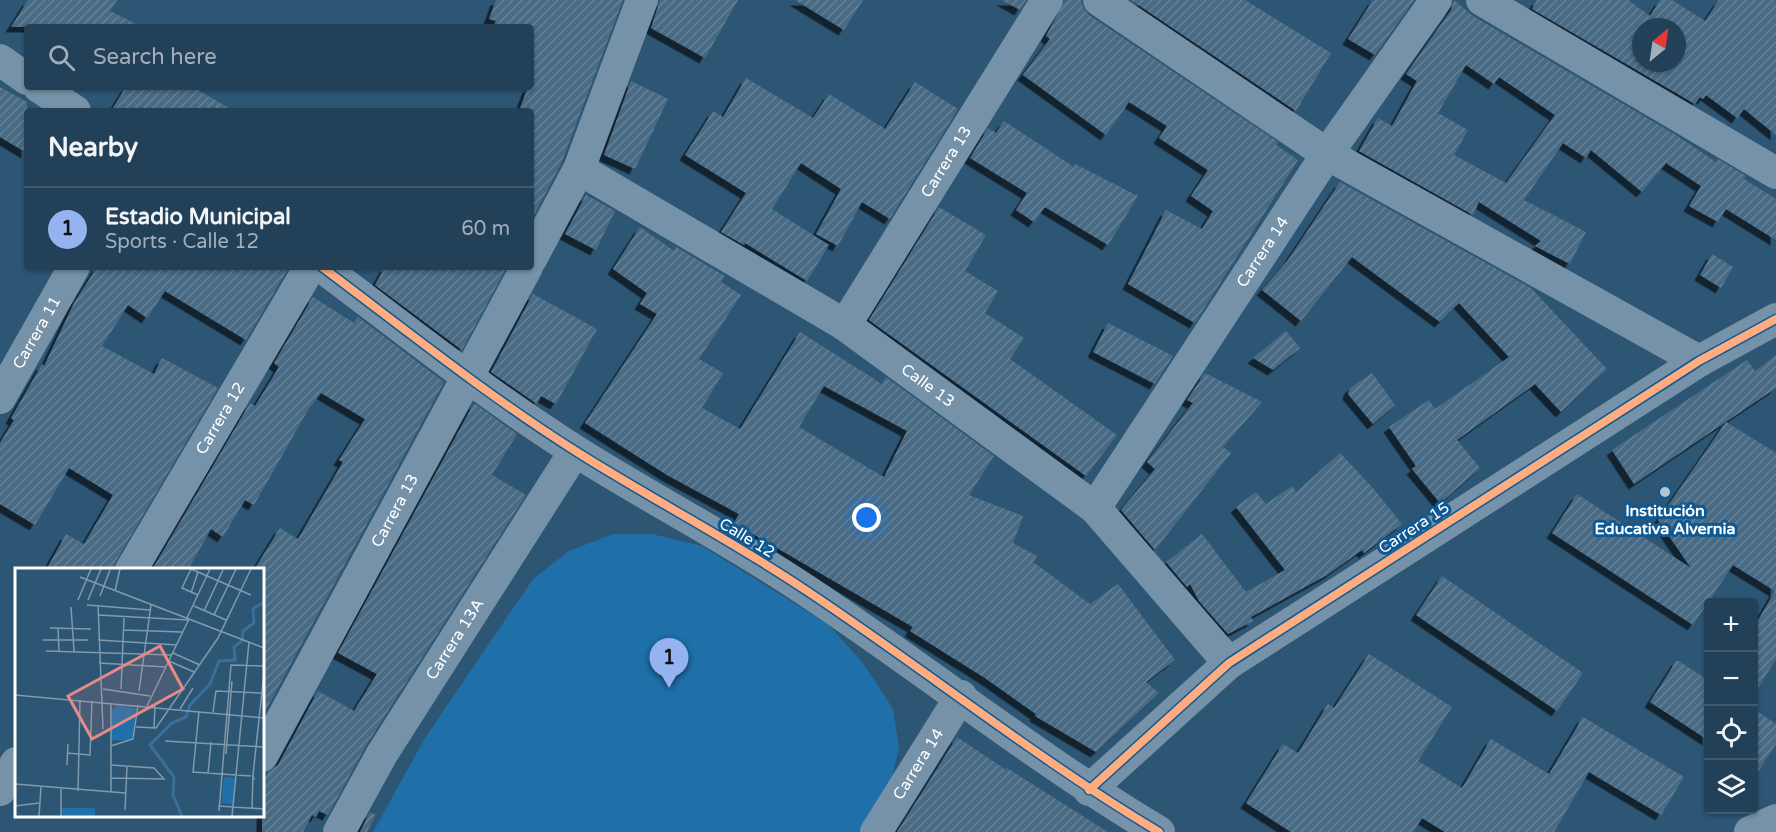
<!DOCTYPE html>
<meta charset="utf-8">
<style>
body{margin:0;font-family:"Varela Round",sans-serif;background:#2e4b61;color:#f1f3f6}
.controls{position:absolute;right:18px;bottom:18px;display:grid;overflow:hidden;border-radius:6px;box-shadow:0 2px 4px #0004}
.controls button{width:54px;height:54px;display:grid;place-items:center;padding:0;border:0;border-bottom:2px solid #3f596e;background:#224058;color:#f1f3f6;font:30px sans-serif}
.compass{position:absolute;left:1632px;top:18px;width:54px;height:54px;border-radius:50%;background:#224058;box-shadow:0 2px 4px #0004;rotate:29deg}
.you{position:absolute;left:867px;top:518px;width:21px;height:21px;margin:-15px;border:4px solid #fff;border-radius:50%;background:#1a73e8;box-shadow:0 0 0 9px #1a73e833}
.badge{display:grid;place-items:center;width:39px;height:39px;border-radius:50%;background:#95b2f1;color:#111;font-size:20px;font-weight:700}
.pin{position:absolute;translate:-50% -50px;filter:drop-shadow(0 2px 3px #0008)}
.pin::after{content:'';position:absolute;top:32px;width:21px;height:18px;background:inherit;clip-path:polygon(0 0,100% 0,50% 100%)}
.list{margin:0;padding:0;list-style:none}
h2{display:flex;justify-content:space-between;align-items:center;height:78px;margin:0;padding:0 24px;font-size:26px}
h2 small{font-size:20px;font-weight:400;color:#a2afba}
.list li{display:grid;grid-template-columns:39px 1fr auto;gap:18px;align-items:center;box-sizing:border-box;height:84px;padding:0 24px;border-top:2px solid #3f596e}
.list b{display:block;font-size:22px;white-space:nowrap}
.list p{margin:0;font-size:20px;white-space:nowrap;color:#a2afba}
.list em{font-size:20px;font-style:normal;color:#a2afba}
.icon{flex:none;width:33px;height:33px;fill:none;stroke:currentColor;stroke-width:2;stroke-linecap:round;stroke-linejoin:round}
.map{position:relative;flex:none;width:1776px;height:832px;overflow:hidden}
.search{position:absolute;background:#224058;box-shadow:0 2px 4px #0004;left:24px;top:24px;width:510px;height:66px;display:flex;align-items:center;gap:15px;box-sizing:border-box;padding:0 21px;border-radius:6px;color:#a2afba;font-size:22px}
.panel{position:absolute;background:#224058;box-shadow:0 2px 4px #0004;left:24px;top:108px;width:510px;height:162px;border-radius:6px}
.map>svg:first-child{display:block}
.garden{fill:#1f6fa9}
.building{fill:url(#building-hatch);fill-rule:evenodd;filter:url(#shadow)}
.lines{fill:none;stroke-linecap:round;stroke-linejoin:round}
.street{stroke:#7592a8;stroke-width:32}
.cycleway-casing{stroke:#0f5993;stroke-width:11}
.cycleway{stroke:#ffac80;stroke-width:8}
.poi-dot{fill:#b6c4cf;stroke:#0f5993;stroke-width:2}
.labels{text-anchor:middle;dominant-baseline:central;stroke-width:6;stroke-linejoin:round;paint-order:stroke}
.street-label{font-size:16px;fill:#fff;stroke:#0f5993}
.poi-label{font-size:16px;font-weight:bold;fill:#fff;stroke:#0f5993}
.inset-river{fill:none;stroke:#3b6f98;stroke-width:3}
.inset-road{fill:none;stroke:#819aac;stroke-width:1.5}
.view{fill:#e88989;fill-opacity:0.15;stroke:#e88989;stroke-width:3}
.inset-edge{fill:none;stroke:#fff;stroke-width:3}
</style>
<div class="map">
<svg width="1776" height="832" viewBox="0 0 1776 832">
<defs>
<pattern id="building-hatch" width="6" height="6" patternUnits="userSpaceOnUse" patternTransform="scale(1.5)"><rect width="6" height="6" fill="#4a6b84"/><path d="M-1 1l2-2M0 6l6-6M5 7l2-2" fill="none" stroke="#658196"/></pattern>
<filter id="shadow"><feDropShadow dx="-5.5" dy="5.5" stdDeviation="0" flood-color="#0009"/></filter>
</defs>
<rect width="100%" height="100%" fill="#2d5675"/>
<!-- garden -->
<path class="garden" d="M613 534H652L702 546 829 625 865 666 893 709 899 748 886 802 867 832H373L425 738 533 579 569 551Z"/>
<!-- building -->
<g class="building">
<path d="M28 0H117L110 11 142 27H11Z"/>
<path d="M496 0H623L561 164 533 217 531 111H519L528 87H531V27H493L496 21 489 19Z"/>
<path d="M660 0H738L705 58 651 28Z"/>
<path d="M795 0H863L844 30Z"/>
<path d="M1002 0H1026L1020 10Z"/>
<path d="M1065 0H1081L1083 8 1089 15 1278 142 1276 145 1298 160 1195 323 1128 284 1166 210 1202 229 1213 211 1191 196 1208 170 1159 138 1167 126 1129 102 1106 135 1023 75 1050 39 1046 36Z"/>
<path d="M1131 0H1245L1331 53 1296 111Z"/>
<path d="M1373 0H1414L1375 55 1348 39Z"/>
<path d="M1454 0 1473 16 1676 135 1716 162 1718 159 1746 176 1744 179 1776 199V240L1726 209 1718 222 1689 206 1701 186 1666 163 1642 192 1591 150 1586 158 1563 143 1524 200 1586 232 1570 264 1535 246 1541 241 1479 202 1473 215 1359 151 1378 118 1392 126 1417 81 1406 74 1451 10ZM1466 65 1494 84 1499 77 1555 115 1506 183 1454 155 1468 130 1438 113Z"/>
<path d="M1537 0H1628L1650 16 1660 0H1672L1705 21 1719 0H1776V135L1744 109 1737 118 1706 95 1703 99 1700 97 1695 104 1532 9ZM1641 27H1677V63H1641Z"/>
<path d="M746 78 813 118 829 94 885 129 915 82 958 109 890 219 862 202 838 246 816 234 841 189 801 163 772 209 829 245 807 281 745 243 744 245 721 232 746 193 685 155 713 111 723 117Z"/>
<path d="M631 81 668 99 635 169 604 155Z"/>
<path d="M0 87 27 102V153L0 137Z"/>
<path d="M126 87H193L234 111H111Z"/>
<path d="M1004 121 1074 167 1075 164 1138 196 1108 245 1045 207 1034 222 1016 210 1027 193 970 158 988 128 996 133Z"/>
<path d="M1340 182 1531 288 1607 369 1561 412 1535 384 1457 440 1480 468 1440 503 1412 469 1416 466 1389 427 1429 400 1435 409 1509 357 1459 303 1440 322 1352 257 1301 321 1262 290 1288 260Z"/>
<path d="M586 195 615 211 596 250 565 234Z"/>
<path d="M939 207 986 235 965 271 998 291 985 313 1024 338 1010 359 1117 435 1086 476 869 320Z"/>
<path d="M640 227 674 251 676 247 725 276 721 282 741 295 699 359 723 373 702 408 740 429 800 332 882 384 886 377 994 456 969 495 1023 516 1013 543 1037 556 1033 562 1090 604 1118 584 1175 660 1146 682 1159 693 1096 752 1035 716 1036 714 985 678 910 631 913 627 734 523 739 514 667 475 585 423 657 314 640 304 647 293 613 269ZM824 386 907 431 884 477 799 427Z"/>
<path d="M1712 254 1733 267 1721 288 1700 275Z"/>
<path d="M97 267H289L246 340 165 291 147 318 128 305 102 346 154 374 162 358 218 388 116 561 113 570H46L66 534 84 544 113 495 69 468 35 525 0 504V443L14 420 11 418 42 364 44 366 74 303Z"/>
<path d="M385 267H507L462 350 375 285Z"/>
<path d="M533 294 597 329 556 404 541 396 537 404 491 372Z"/>
<path d="M313 297 354 323 358 317 444 382 262 717V570H254L280 528 298 539 343 462 339 460 365 419 321 393 308 410 254 505 245 500 223 537 211 529 188 570H152L250 403 255 406 279 367 274 363Z"/>
<path d="M1108 323 1173 356 1155 384 1093 352Z"/>
<path d="M1286 331 1300 348 1273 370 1253 358Z"/>
<path d="M1776 355V388L1634 484 1612 450 1747 360 1755 371Z"/>
<path d="M1205 373 1262 402 1223 447 1231 453 1155 550 1121 510 1155 469 1147 462 1193 403 1187 400Z"/>
<path d="M1372 373 1395 405 1373 424 1348 394 1350 388Z"/>
<path d="M474 403 517 434 492 475 526 495 367 744 328 815 319 811 316 817 312 815 303 832H262V784L268 772 278 765 318 691 354 711 377 674 338 653Z"/>
<path d="M1726 422 1776 453V659L1754 695V627L1775 591 1733 565 1693 625 1552 533 1577 494 1691 568 1658 520Z"/>
<path d="M1340 453 1372 487 1402 524 1364 553 1362 550 1327 575 1251 617 1253 621 1228 634 1199 601 1190 584 1187 587 1166 562 1202 534 1246 592 1285 570 1236 507 1256 492 1266 504 1292 486 1296 492Z"/>
<path d="M1442 576 1583 673 1557 711 1416 615Z"/>
<path d="M1369 654 1452 707 1418 761 1462 788 1491 739 1549 774 1583 717 1684 777 1661 815 1589 772 1554 832H1445L1422 818 1413 832H1291L1246 803 1283 744 1298 753 1328 704 1334 708Z"/>
<path d="M1677 660 1708 680V740L1650 702Z"/>
<path d="M1754 709 1776 724V744L1754 778Z"/>
<path d="M957 737 1006 770 1007 768 1108 832H897Z"/>
<path d="M370 812 376 815 367 832H360Z"/>
</g>
<g class="lines">
<!-- street -->
<g class="street">
<path d="M1099 0 1327 154 1699 361"/>
<path d="M1482 0 1776 173"/>
<path d="M0 60 27 79"/>
<path d="M39 87 75 111"/>
<path id="s1" d="M579 169 845 325 1095 508 1229 663"/>
<path d="M531 259 579 169 642 0"/>
<path d="M322 267C406 330 488 396 577 452 653 500 733 541 807 591 926 670 1037 759 1159 832"/>
<path id="s2" d="M845 325 1047 0"/>
<path id="s3" d="M0 398 74 267"/>
<path id="s4" d="M1095 508 1327 154 1436 0"/>
<path id="s5" d="M131 570 310 267"/>
<path id="s6" d="M262 756 527 267"/>
<path d="M0 790 16 763"/>
<path d="M1089 790 1229 663 1699 361 1776 319"/>
<path id="s7" d="M339 832 382 754 575 451"/>
<path id="s8" d="M876 832 961 696"/>
<path d="M1750 832 1776 820"/>
</g>
<!-- cycleway casing -->
<g class="cycleway-casing">
<g id="cycleway">
<path d="M322 267C406 330 488 396 577 452 653 500 733 541 807 591 926 670 1037 759 1159 832"/>
<path d="M1089 790 1229 663 1699 361 1776 319"/>
</g>
</g>
<!-- cycleway -->
<use href="#cycleway" class="cycleway"/>
</g>
<!-- markers -->
<circle class="poi-dot" cx="1665" cy="492" r="6"/>
<g class="labels">
<!-- street labels -->
<g class="street-label">
<text stroke="none"><textPath href="#s2" startOffset="192">Carrera 13</textPath></text>
<text stroke="none"><textPath href="#s4" startOffset="306">Carrera 14</textPath></text>
<text stroke="none"><textPath href="#s3" startOffset="75">Carrera 11</textPath></text>
<text stroke="none"><textPath href="#s1" startOffset="411">Calle 13</textPath></text>
<text stroke="none"><textPath href="#s5" startOffset="176">Carrera 12</textPath></text>
<text stroke="none"><textPath href="#s6" startOffset="279">Carrera 13</textPath></text>
<text transform="translate(1414 528) rotate(-33)">Carrera 15</text>
<text transform="translate(747 538) rotate(31)">Calle 12</text>
<text stroke="none"><textPath href="#s7" startOffset="225">Carrera 13A</textPath></text>
<text stroke="none"><textPath href="#s8" startOffset="80">Carrera 14</textPath></text>
</g>
<!-- poi labels -->
<g class="poi-label">
<text x="1665" y="511">Institución<tspan x="1665" dy="18">Educativa Alvernia</tspan></text>
</g>
</g>
<!-- overview -->
<g transform="translate(15 568)">
<rect width="249" height="249" fill="#2d5675"/>
<path d="M209 209 220 210 218 237 206 235ZM46 240H80V248H47Z" fill="#1f6fa9"/>
<path d="M102 137 121 141 119 169 113 173 97 172V143Z" fill="#1f6fa9"/>
<path class="inset-river" d="M167 248 158 227 159 209 135 177 157 155 171 149 175 137 195 116 204 93 220 92 219 79 227 73 228 63 239 55 238 41 249 34"/>
<path class="inset-road" d="M65 9 249 80M100 23 105 1M176 25 183 4M183 27 167 20 176 1 236 27M85 28 95 2M63 32 76 1M73 32 86 1M72 37 135 42M83 37 88 161M179 38 211 52M56 39 59 83M189 43 208 2M83 47 173 52M199 47 221 1M172 50 195 1M35 60 76 61M43 60 44 83M109 62 167 64M28 72H73M83 72 162 77M31 83 157 87M158 85 185 97M154 93 179 104M84 95 151 99M88 121 135 128M106 121 109 50M124 123 136 37M0 127 249 150M96 135V224M132 138 174 51M165 141 178 120M184 143 178 204 236 208M198 144 201 123 246 125M121 159 141 160 203 70 236 1M139 160 140 138M150 173 249 179M96 178 118 171 123 137M52 185 75 187 77 133M211 186 217 113M52 197 53 176M193 206 196 174M238 207 249 105M96 210 149 211 139 200 96 197M0 216 110 225M63 223 65 132M0 238 24 235M203 238 249 241M237 241 238 207 239 212M110 242 112 199M204 243 216 97 249 98M24 248 26 219M46 248V221M217 248 234 74"/>
<path class="view" d="M145 78 168 121 77 171 53 128Z"/>
<rect width="249" height="249" class="inset-edge"/>
</g>
</svg>
<div class="controls">
<button>+</button>
<button>−</button>
<button><svg class="icon" aria-label="locate" viewBox="0 0 24 24"><circle cx="12" cy="12" r="6"/><path d="M12 2v4M12 18v4M2 12h4M18 12h4"/></svg></button>
<button><svg class="icon" aria-label="layers" viewBox="0 0 24 24"><path d="M12 4l9 5-9 5-9-5zM3 14l9 5 9-5"/></svg></button>
</div>
<svg class="compass" viewBox="-18 -18 36 36"><path d="M0-13l5 13h-10z" fill="#e53935"/><path d="M0 13l5-13h-10z" fill="#a2afba"/></svg>
<div class="you"></div>
<div class="pin badge" style="left:669px;top:688px">1</div>
<div class="search"><svg class="icon" aria-label="search" viewBox="0 0 24 24"><circle cx="10" cy="10" r="6"/><path d="M15 15l6 6"/></svg>Search here</div>
<section class="panel">
<h2>Nearby<small></small></h2>
<ul class="list">
<li><span class="badge">1</span><div><b>Estadio Municipal</b><p>Sports · Calle 12</p></div><em>60 m</em></li>
</ul>
</section>
</div>
